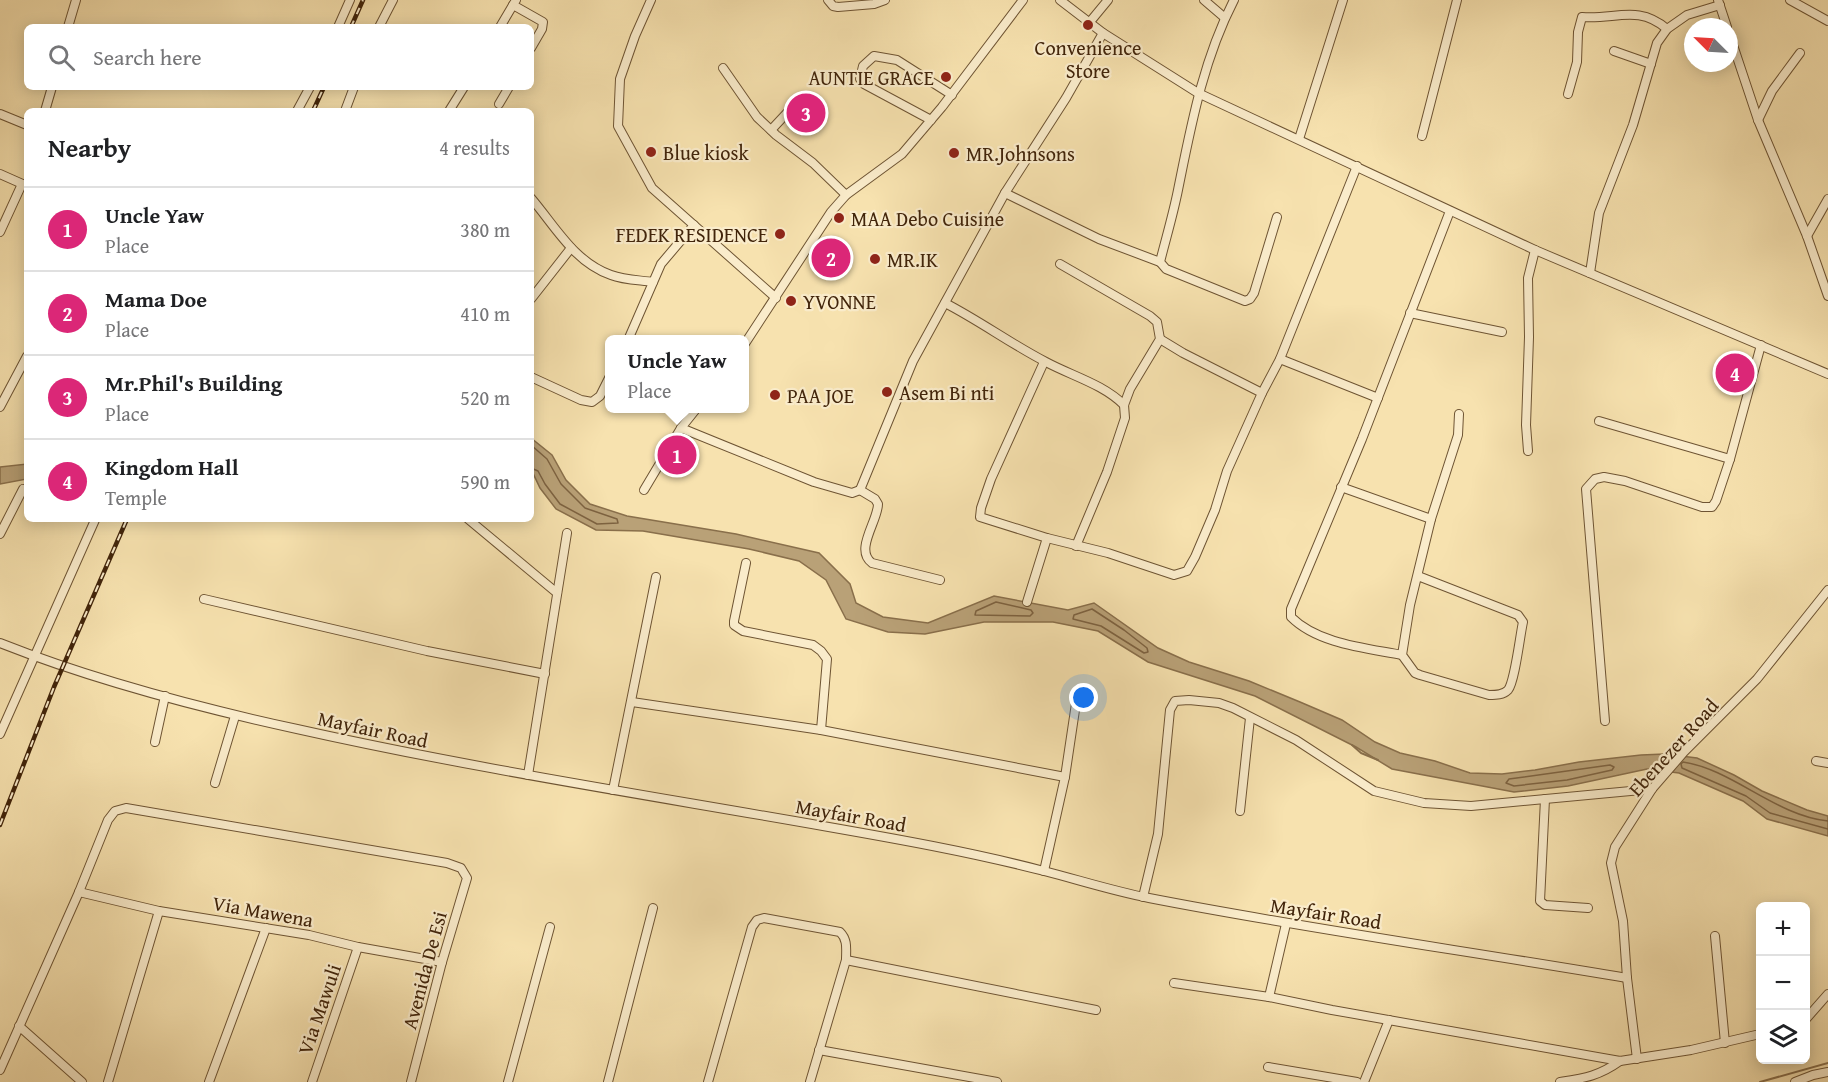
<!DOCTYPE html>
<meta charset="utf-8">
<style>
body{margin:0;font-family:"Gentium Book Plus",serif;background:#f2f2f2;color:#202124}
.controls{position:absolute;right:18px;bottom:18px;display:grid;overflow:hidden;border-radius:9px;box-shadow:0 3px 15px #0003}
.controls button{width:54px;height:54px;display:grid;place-items:center;padding:0;border:0;border-bottom:2px solid #e0e0e0;background:#fff;color:#202124;font:30px sans-serif}
.compass{position:absolute;left:1684px;top:18px;width:54px;height:54px;border-radius:50%;background:#fff;box-shadow:0 3px 15px #0003;rotate:294deg}
.you{position:absolute;left:1084px;top:698px;width:21px;height:21px;margin:-15px;border:4px solid #fff;border-radius:50%;background:#1a73e8;box-shadow:0 0 0 9px #1a73e833}
.badge{display:grid;place-items:center;width:39px;height:39px;border-radius:50%;background:#db2777;color:#fff;font-size:20px;font-weight:700}
.pin{position:absolute;translate:-50% -50%;border:3px solid #fff;box-shadow:0 2px 6px #0006}
.popup{position:absolute;left:605px;top:335px;width:144px;height:78px;box-sizing:border-box;display:grid;place-content:center;border-radius:9px;background:#fff;filter:drop-shadow(0 2px 4px #0005);font-size:20px;white-space:nowrap;color:#757577}
.popup b{font-size:22px;color:#202124}
.popup::after{content:'';position:absolute;left:50%;top:100%;margin-left:-12px;border:12px solid transparent;border-top-color:#fff}
.list{margin:0;padding:0;list-style:none}
h2{display:flex;justify-content:space-between;align-items:center;height:78px;margin:0;padding:0 24px;font-size:26px}
h2 small{font-size:20px;font-weight:400;color:#757577}
.list li{display:grid;grid-template-columns:39px 1fr auto;gap:18px;align-items:center;box-sizing:border-box;height:84px;padding:0 24px;border-top:2px solid #e0e0e0}
.list b{display:block;font-size:22px;white-space:nowrap}
.list p{margin:0;font-size:20px;white-space:nowrap;color:#757577}
.list em{font-size:20px;font-style:normal;color:#757577}
.icon{flex:none;width:33px;height:33px;fill:none;stroke:currentColor;stroke-width:2;stroke-linecap:round;stroke-linejoin:round}
.map{position:relative;flex:none;width:1828px;height:1082px;overflow:hidden}
.search{position:absolute;background:#fff;box-shadow:0 3px 15px #0003;left:24px;top:24px;width:510px;height:66px;display:flex;align-items:center;gap:15px;box-sizing:border-box;padding:0 21px;border-radius:9px;color:#757577;font-size:22px}
.panel{position:absolute;background:#fff;box-shadow:0 3px 15px #0003;left:24px;top:108px;width:510px;height:414px;border-radius:9px}
.map>svg:first-child{display:block}
.water{fill:#b9a177;stroke:#896f4b;stroke-width:1.5}
.lines{fill:none;stroke-linecap:round;stroke-linejoin:round}
.shore{stroke:#7d6240;stroke-width:1.5}
.stream{stroke:#896f4b;stroke-width:2}
.street-casing{stroke:#6e5433;stroke-width:10}
.street{stroke:#faeccb;stroke-width:8}
.rail-casing{stroke:#41240a;stroke-width:4.5}
.rail{stroke:#faeccb;stroke-width:2;stroke-dasharray:7;stroke-linecap:butt}
.poi-dot{fill:#8f2418;stroke:#faeccb;stroke-width:2}
.labels{text-anchor:middle;dominant-baseline:central;stroke-width:4.5;stroke-linejoin:round;paint-order:stroke}
.poi-label{font-size:20px;fill:#41240a;stroke:#faeccb;text-anchor:start}
.street-label{font-size:20px;fill:#41240a;stroke:#faeccb}
</style>
<div class="map">
<svg width="1828" height="1082" viewBox="0 0 1828 1082">
<rect width="100%" height="100%" fill="#f7e2af"/>
<filter id="stains"><feTurbulence type="fractalNoise" baseFrequency=".00333" numOctaves="4"/><feColorMatrix values="0 0 0 0 .2 0 0 0 0 .09 0 0 0 0 .02 0 0 0 .5 -.17"/></filter>
<radialGradient id="worn" r=".72"><stop offset=".6" stop-color="#630" stop-opacity="0"/><stop offset="1" stop-color="#630" stop-opacity=".3"/></radialGradient>
<!-- water -->
<g class="water">
<path d="M531 438 552 455 566 480 590 504 627 516 736 534 819 553 850 584 856 603 883 617 928 623 994 596 1068 610 1094 603 1158 648 1189 662 1249 681 1300 702 1342 720 1375 742 1400 753 1435 761 1470 773 1502 774 1535 770 1579 762 1641 755 1665 754 1697 758 1734 775 1762 791 1807 810 1828 816V836L1767 819 1743 801 1679 773 1647 769 1568 786 1514 792 1392 769 1356 747 1255 696 1148 662 1098 631 1053 622H984L925 634 888 632 846 619 826 580 799 561 749 549 643 531 596 530 556 509 540 488 531 469Z"/>
<path d="M27 464V479L0 484V467Z"/>
</g>
<g class="lines">
<!-- shore -->
<g class="shore">
<path d="M531 445 547 459 561 484 585 508 617 519 618 523 597 524 560 504 545 484 538 471 531 468"/>
<path d="M996 602 1031 610 1033 613 1030 616 975 615 976 611Z"/>
<path d="M1092 609 1124 630 1147 648 1148 652 1144 653 1101 626 1073 619 1074 615Z"/>
<path d="M1610 765 1614 767 1612 770 1567 780 1514 786 1506 783 1509 779Z"/>
<path d="M1828 821C1776 816 1732 769 1683 762L1681 764 1682 768 1746 796 1770 813 1828 829"/>
</g>
<!-- stream -->
<g class="stream">
<path d="M1352 745 1361 753 1378 760"/>
<path d="M1760 1082 1828 1063"/>
</g>
<!-- street casing -->
<g class="street-casing">
<g id="street">
<path d="M651 0 635 36 620 79 618 126 652 188 776 298"/>
<path d="M828 0 833 6 838 7 874 4 885 0"/>
<path d="M1060 0 1103 33 1198 93 1535 250 1828 374"/>
<path d="M1204 0 1225 18"/>
<path d="M1234 0C1203 60 1191 126 1178 190 1173 215 1166 238 1160 262L1166 269 1245 301 1250 299 1254 293 1277 217"/>
<path d="M1718 0 1727 27"/>
<path d="M1790 0 1828 21"/>
<path d="M513 5 543 22 542 29 531 48"/>
<path d="M1089 23 1108 0"/>
<path d="M68 27 76 0"/>
<path d="M338 27 350 0"/>
<path d="M379 27 393 0"/>
<path d="M500 27 516 0"/>
<path d="M1729 33 1758 120 1807 236 1828 296"/>
<path d="M1614 51 1651 64"/>
<path d="M723 68 757 117 776 135 813 163 846 195"/>
<path d="M1568 94 1577 62 1578 32 1582 17C1615 20 1638 4 1667 29"/>
<path d="M499 104 509 87"/>
<path d="M45 111 52 87"/>
<path d="M297 111 310 87"/>
<path d="M345 111 354 87"/>
<path d="M449 111 464 87"/>
<path d="M0 114 27 125"/>
<path d="M931 120 864 84 860 79 863 66 874 56 897 60 952 95"/>
<path d="M1758 120 1772 91 1800 53"/>
<path d="M771 130 801 98"/>
<path d="M1422 136 1457 0"/>
<path d="M1299 139 1343 0"/>
<path d="M0 174 27 186"/>
<path d="M1005 193 1099 239 1160 262"/>
<path d="M531 198C555 226 574 262 611 275 624 280 639 280 653 282"/>
<path d="M0 232 22 184"/>
<path d="M1807 236 1828 199"/>
<path d="M1060 264 1150 316 1157 322 1160 339 1130 389 1124 405 1125 418 1107 472 1076 546"/>
<path d="M1590 273 1599 213 1633 125 1657 43 1667 29 1687 15 1720 5"/>
<path d="M531 299 571 248"/>
<path d="M945 303C980 321 1011 344 1046 362 1072 376 1103 384 1124 405"/>
<path d="M1410 313 1502 332"/>
<path d="M1160 339 1183 353 1262 393"/>
<path d="M628 340 661 264 694 225"/>
<path d="M744 345 831 212 846 195 902 154 942 107 1023 0"/>
<path d="M1280 359 1378 398"/>
<path d="M1044 362 991 479 981 508 980 517 1047 538 1108 553 1174 575 1187 571 1195 557 1215 510 1227 471 1262 393 1280 359 1357 166"/>
<path d="M531 377 581 400 592 402 600 396 610 376"/>
<path d="M0 407 27 356"/>
<path d="M697 408 681 428 814 482 852 493 860 490"/>
<path d="M1599 421 1730 459"/>
<path d="M1528 451 1526 425 1529 337 1528 278 1535 250"/>
<path d="M1341 487 1431 519"/>
<path d="M644 490 681 428"/>
<path d="M860 490 913 361 1005 193 1066 98 1103 33"/>
<path d="M860 490 875 499 878 504C878 521 854 550 872 563L940 580"/>
<path d="M468 519 557 593"/>
<path d="M0 534 23 489"/>
<path d="M746 563 734 621V625L743 631 813 645 821 651 827 659 821 730"/>
<path d="M1418 576 1518 615 1523 622C1520 635 1515 681 1508 690 1503 695 1496 695 1489 695L1420 675 1415 673 1402 655 1410 605 1431 519 1458 435 1459 414"/>
<path d="M204 599 427 651 545 674"/>
<path d="M1027 602 1047 538"/>
<path d="M0 643C96 681 196 707 297 729 471 768 647 795 823 826 897 839 971 852 1044 871 1079 880 1113 891 1149 898 1308 929 1468 951 1627 978"/>
<path d="M1402 655C1366 648 1318 644 1291 617V609L1362 439 1450 211"/>
<path d="M632 702 821 730 1065 777"/>
<path d="M1605 721 1586 489 1595 479 1604 477 1625 481 1702 507H1712L1716 501 1730 459 1761 345"/>
<path d="M0 734 95 520"/>
<path d="M155 742 165 696"/>
<path d="M1816 761 1828 763"/>
<path d="M528 775 567 533"/>
<path d="M215 783 235 716"/>
<path d="M613 790 656 577"/>
<path d="M1545 799 1540 901 1545 905 1588 908"/>
<path d="M1240 811 1250 718"/>
<path d="M1044 871 1065 777 1078 690"/>
<path d="M79 892 159 911 309 935 358 947 442 962"/>
<path d="M1143 897 1158 834 1170 710 1175 701 1189 700 1219 703 1233 708 1296 740 1374 791 1424 803 1471 806 1652 789"/>
<path d="M1715 936 1725 1043"/>
<path d="M846 960 1096 1010"/>
<path d="M1174 983 1269 997 1332 1010 1620 1061 1691 1050 1760 1034"/>
<path d="M1269 997 1286 924"/>
<path d="M1806 1019 1828 994"/>
<path d="M19 1026 82 1082"/>
<path d="M819 1050 997 1082"/>
<path d="M1637 1059 1627 978 1623 921 1611 863 1615 847 1652 789 1684 752 1757 679 1828 590"/>
<path d="M1268 1067 1357 1082"/>
<path d="M0 1070 79 892 108 820 115 811 126 808 447 863 461 868 467 878 442 962 411 1082"/>
<path d="M108 1082 159 911"/>
<path d="M209 1082 266 928"/>
<path d="M312 1082 358 947"/>
<path d="M508 1082 550 927"/>
<path d="M608 1082 653 908"/>
<path d="M708 1082 752 927 757 920 764 918 840 932C848 940 846 949 846 960L810 1082"/>
<path d="M1364 1082 1389 1020"/>
<path d="M1560 1082C1585 1078 1599 1076 1620 1061"/>
<path d="M1795 1082 1813 1075 1828 1072"/>
</g>
</g>
<!-- street -->
<use href="#street" class="street"/>
<!-- rail casing -->
<g class="rail-casing">
<g id="rail">
<path d="M351 27 363 0"/>
<path d="M313 111 324 87"/>
<path d="M0 825 54 687 127 519"/>
</g>
</g>
<!-- rail -->
<use href="#rail" class="rail"/>
</g>
<!-- markers -->
<g class="poi-dot">
<circle cx="1088" cy="25" r="6"/>
<circle cx="946" cy="77" r="6"/>
<circle cx="651" cy="152" r="6"/>
<circle cx="954" cy="153" r="6"/>
<circle cx="839" cy="218" r="6"/>
<circle cx="780" cy="234" r="6"/>
<circle cx="875" cy="259" r="6"/>
<circle cx="791" cy="301" r="6"/>
<circle cx="887" cy="392" r="6"/>
<circle cx="775" cy="395" r="6"/>
</g>
<g class="labels">
<!-- poi labels -->
<g class="poi-label">
<text x="1088" y="47" text-anchor="middle">Convenience<tspan x="1088" dy="23">Store</tspan></text>
<text x="934" y="77" text-anchor="end">AUNTIE GRACE</text>
<text x="663" y="152">Blue kiosk</text>
<text x="966" y="153">MR.Johnsons</text>
<text x="851" y="218">MAA Debo Cuisine</text>
<text x="768" y="234" text-anchor="end">FEDEK RESIDENCE</text>
<text x="887" y="259">MR.IK</text>
<text x="803" y="301">YVONNE</text>
<text x="899" y="392">Asem Bi nti</text>
<text x="787" y="395">PAA JOE</text>
</g>
<!-- street labels -->
<g class="street-label">
<text transform="translate(373 729) rotate(12)">Mayfair Road</text>
<text transform="translate(1673 747) rotate(-48)">Ebenezer Road</text>
<text transform="translate(851 815) rotate(10)">Mayfair Road</text>
<text transform="translate(263 911) rotate(10)">Via Mawena</text>
<text transform="translate(1326 913) rotate(9)">Mayfair Road</text>
<text transform="translate(424 970) rotate(-75)">Avenida De Esi</text>
<text transform="translate(319 1009) rotate(-71)">Via Mawuli</text>
</g>
</g>
<rect width="100%" height="100%" filter="url(#stains)"/>
<rect width="100%" height="100%" fill="url(#worn)"/>
</svg>
<div class="controls">
<button>+</button>
<button>−</button>
<button><svg class="icon" aria-label="layers" viewBox="0 0 24 24"><path d="M12 4l9 5-9 5-9-5zM3 14l9 5 9-5"/></svg></button>
</div>
<svg class="compass" viewBox="-18 -18 36 36"><path d="M0-13l5 13h-10z" fill="#e53935"/><path d="M0 13l5-13h-10z" fill="#757577"/></svg>
<div class="you"></div>
<div class="pin badge" style="left:677px;top:455px">1</div>
<div class="popup"><b>Uncle Yaw</b>Place</div>
<div class="pin badge" style="left:831px;top:258px">2</div>
<div class="pin badge" style="left:806px;top:113px">3</div>
<div class="pin badge" style="left:1735px;top:373px">4</div>
<div class="search"><svg class="icon" aria-label="search" viewBox="0 0 24 24"><circle cx="10" cy="10" r="6"/><path d="M15 15l6 6"/></svg>Search here</div>
<section class="panel">
<h2>Nearby<small>4 results</small></h2>
<ul class="list">
<li><span class="badge">1</span><div><b>Uncle Yaw</b><p>Place</p></div><em>380 m</em></li>
<li><span class="badge">2</span><div><b>Mama Doe</b><p>Place</p></div><em>410 m</em></li>
<li><span class="badge">3</span><div><b>Mr.Phil's Building</b><p>Place</p></div><em>520 m</em></li>
<li><span class="badge">4</span><div><b>Kingdom Hall</b><p>Temple</p></div><em>590 m</em></li>
</ul>
</section>
</div>
